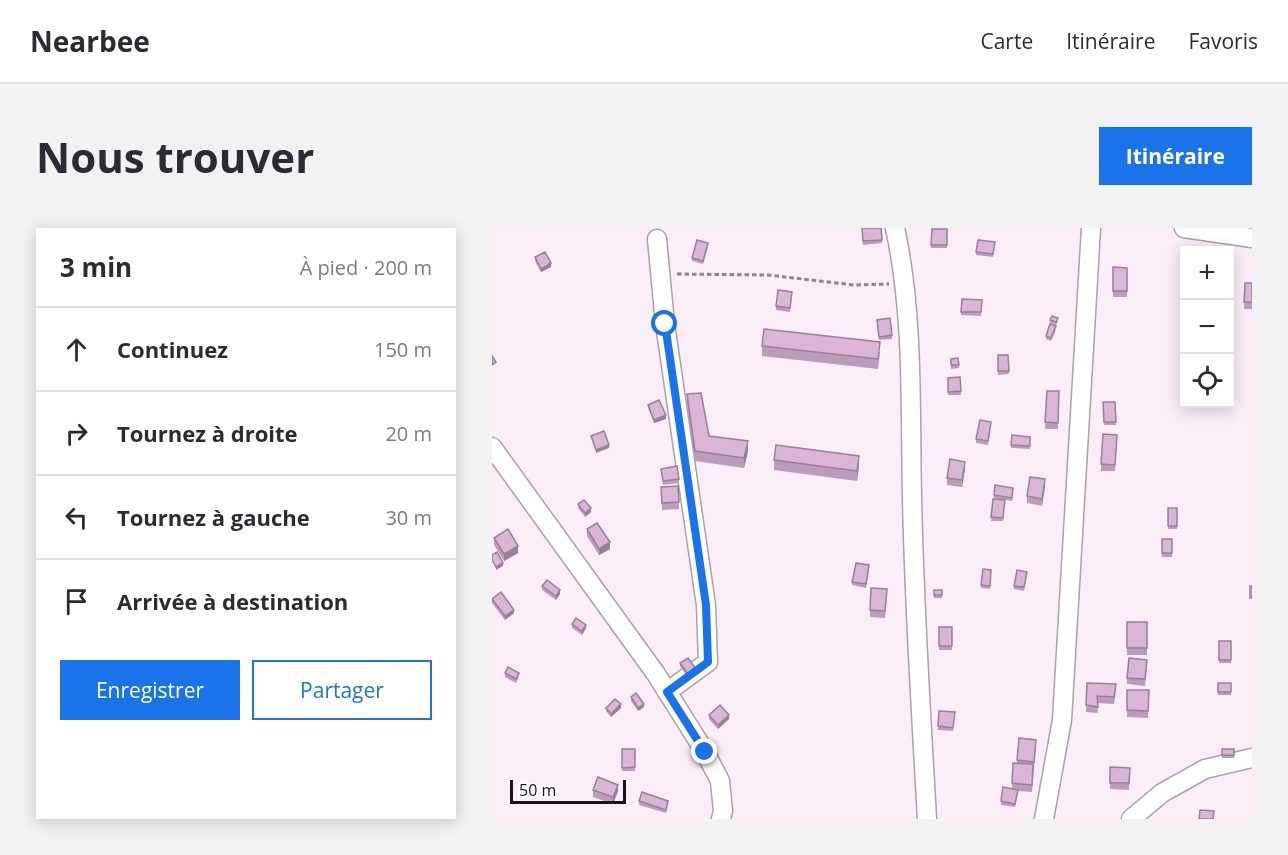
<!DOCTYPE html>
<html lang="fr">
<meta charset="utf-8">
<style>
body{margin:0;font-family:"Open Sans",sans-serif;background:#f2f2f3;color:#2b2b33}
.controls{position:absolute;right:18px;top:18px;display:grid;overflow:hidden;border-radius:0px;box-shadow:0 3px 15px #0003}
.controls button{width:54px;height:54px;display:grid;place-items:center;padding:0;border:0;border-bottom:2px solid #e1e1e2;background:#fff;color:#2b2b33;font:30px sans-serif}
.scale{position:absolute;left:18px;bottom:15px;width:116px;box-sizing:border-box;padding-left:6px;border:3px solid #171317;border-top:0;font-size:16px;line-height:21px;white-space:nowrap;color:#171317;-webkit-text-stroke:4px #fff;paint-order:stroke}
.stop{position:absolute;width:18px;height:18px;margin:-14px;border:4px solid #1a73e8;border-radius:50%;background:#fff}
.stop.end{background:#1a73e8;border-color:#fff;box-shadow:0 2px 6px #0008}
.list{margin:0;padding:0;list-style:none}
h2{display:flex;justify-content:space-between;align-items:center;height:78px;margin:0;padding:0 24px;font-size:26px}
h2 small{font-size:20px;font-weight:400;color:#7c7c81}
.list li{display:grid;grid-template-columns:39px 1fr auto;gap:18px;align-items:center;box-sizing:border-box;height:84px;padding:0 24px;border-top:2px solid #e1e1e2}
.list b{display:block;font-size:22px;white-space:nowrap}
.list em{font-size:20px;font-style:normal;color:#7c7c81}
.actions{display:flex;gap:12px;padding:18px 24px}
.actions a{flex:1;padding:14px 0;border:2px solid #1a73e8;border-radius:0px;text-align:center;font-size:21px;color:#1a73e8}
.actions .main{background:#1a73e8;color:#fff}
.icon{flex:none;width:33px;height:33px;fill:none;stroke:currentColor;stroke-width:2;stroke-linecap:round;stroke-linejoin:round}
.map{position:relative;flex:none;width:760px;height:591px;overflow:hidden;border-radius:0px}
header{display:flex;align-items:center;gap:36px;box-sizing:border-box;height:84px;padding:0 30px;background:#fff;border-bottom:2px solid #e1e1e2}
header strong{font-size:28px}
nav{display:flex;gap:33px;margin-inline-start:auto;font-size:21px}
.intro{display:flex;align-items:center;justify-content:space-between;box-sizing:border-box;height:144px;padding:0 36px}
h1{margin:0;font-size:42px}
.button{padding:15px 27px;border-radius:0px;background:#1a73e8;color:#fff;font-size:21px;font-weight:700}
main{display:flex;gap:36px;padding:0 36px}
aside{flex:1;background:#fff;border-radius:0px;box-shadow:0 3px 15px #0003}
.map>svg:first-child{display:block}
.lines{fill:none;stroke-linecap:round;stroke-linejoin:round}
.street-casing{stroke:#aca0ab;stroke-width:21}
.path{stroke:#8b828a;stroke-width:3;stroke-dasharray:4.5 3;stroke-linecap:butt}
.street{stroke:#fff;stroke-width:18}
.wall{fill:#bc9cba}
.shaded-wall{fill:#997f97}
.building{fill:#dbb5d8;stroke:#997f97;stroke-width:1.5}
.route{stroke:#1a73e8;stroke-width:8}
</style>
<header>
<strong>Nearbee</strong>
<nav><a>Carte</a><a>Itinéraire</a><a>Favoris</a></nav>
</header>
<div class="intro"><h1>Nous trouver</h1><a class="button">Itinéraire</a></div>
<main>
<aside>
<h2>3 min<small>À pied · 200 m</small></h2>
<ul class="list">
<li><svg class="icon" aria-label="ahead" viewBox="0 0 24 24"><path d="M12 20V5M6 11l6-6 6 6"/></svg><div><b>Continuez</b></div><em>150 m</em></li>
<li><svg class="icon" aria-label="right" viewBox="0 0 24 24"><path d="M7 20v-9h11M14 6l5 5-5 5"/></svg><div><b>Tournez à droite</b></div><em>20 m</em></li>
<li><svg class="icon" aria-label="left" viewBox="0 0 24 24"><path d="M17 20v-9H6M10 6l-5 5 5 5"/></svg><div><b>Tournez à gauche</b></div><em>30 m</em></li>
<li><svg class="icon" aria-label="arrive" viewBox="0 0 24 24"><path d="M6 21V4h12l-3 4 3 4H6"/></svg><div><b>Arrivée à destination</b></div></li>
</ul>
<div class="actions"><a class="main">Enregistrer</a><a>Partager</a></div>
</aside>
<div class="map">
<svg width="760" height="591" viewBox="0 0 760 591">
<rect width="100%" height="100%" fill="#fbeef9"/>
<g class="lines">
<!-- street casing -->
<g class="street-casing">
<g id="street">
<path d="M403 0C422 87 418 179 420 268 422 376 429 483 435 591"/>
<path d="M692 0 760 10"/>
<path d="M165 11 173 96 214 377 216 434 175 464"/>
<path d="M0 219 164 446 213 524 228 553 231 583 229 591"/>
<path d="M552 591 570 492 599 0"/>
<path d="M639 591 670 565 713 541 760 530"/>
</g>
</g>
<!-- path -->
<path class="path" d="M185 46 276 47 362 57 397 56"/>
<!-- street -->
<use href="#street" class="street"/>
</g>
<!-- wall -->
<g class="wall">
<path d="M370 0H389L390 15 371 17Z"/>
<path d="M440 1H455V20H439Z"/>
<path d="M503 14 501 29 484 27V24Z"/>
<path d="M216 19 211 36 200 33V30Z"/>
<path d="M43 29 59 39 49 44 43 33Z"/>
<path d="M621 39 635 40V69H621Z"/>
<path d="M753 55H760V81H752Z"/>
<path d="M300 67 298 84 284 82V78Z"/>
<path d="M470 71 490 72 489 88 469 87Z"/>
<path d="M558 92 566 93 564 97 558 95Z"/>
<path d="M385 95 400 107V111L387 112Z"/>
<path d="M564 102 559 113 554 111V108Z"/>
<path d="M270 118 388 124 386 141 270 128Z"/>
<path d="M506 127H516L517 146 506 147Z"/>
<path d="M466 130 467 140 459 141V131Z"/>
<path d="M468 149 469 167H456V150Z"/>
<path d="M555 163H567L566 201H553Z"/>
<path d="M195 166 217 208 256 223 252 240 203 233 195 176Z"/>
<path d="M611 174H623L624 197H612Z"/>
<path d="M156 177 174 191 162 195 156 180Z"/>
<path d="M499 198 496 217 484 215V211Z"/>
<path d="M520 207 538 209V221L519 220Z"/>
<path d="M625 207 623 243H609V236Z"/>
<path d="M282 232 367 238 365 253 282 242Z"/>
<path d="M473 240 470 259 455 257V250Z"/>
<path d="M169 241 187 251V255L171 257Z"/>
<path d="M186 258 187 281 170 282 169 259Z"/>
<path d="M553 258 550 278 535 275V268Z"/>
<path d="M521 264 520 273 513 272 511 293H499L501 271 513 272 502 270V267Z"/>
<path d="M86 276 99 284 93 289 86 280Z"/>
<rect x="676" y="280" width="9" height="21"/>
<path d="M95 301 118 321 107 327 95 308Z"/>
<path d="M2 310 26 325 12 333 2 317Z"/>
<rect x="670" y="311" width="10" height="18"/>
<path d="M377 341 374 360 360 357V354Z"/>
<path d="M491 341 499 342 498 361 489 360Z"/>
<path d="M535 347 532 363 522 361V358Z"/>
<path d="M50 358 68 366 64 372 50 362Z"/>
<rect x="442" y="362" width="8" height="8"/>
<path d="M395 368 393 390 378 389V382Z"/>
<path d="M0 371 22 385 13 392 0 375Z"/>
<rect x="635" y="394" width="20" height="33"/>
<path d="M80 396 94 400 90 407 80 400Z"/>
<rect x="447" y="399" width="13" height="23"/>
<rect x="727" y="413" width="12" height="22"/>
<path d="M188 435 204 444 196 450 188 438Z"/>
<path d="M655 438 653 458 635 456V450Z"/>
<path d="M13 445 27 449 24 455 13 449Z"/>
<path d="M595 455 624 463 622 476 605 475 606 485 594 484Z"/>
<rect x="726" y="455" width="13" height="12"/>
<path d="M635 462H657L656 490 635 489Z"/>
<path d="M139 469 152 479 146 483 139 473Z"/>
<path d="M114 480H129L119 489 114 483Z"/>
<path d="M463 484 461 503 446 502V498Z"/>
<path d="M217 487 237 491 226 501 217 491Z"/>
<path d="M527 510 544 518 540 564 526 563 523 579 509 577V573L520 561V555L525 535Z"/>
<rect x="130" y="521" width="13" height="22"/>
<rect x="730" y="521" width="12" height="9"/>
<path d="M618 539 638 540 637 562 618 561Z"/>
<path d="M101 562 126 563 121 576 101 569Z"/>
<path d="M147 573 176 576 174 585 147 577Z"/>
</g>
<!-- shaded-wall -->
<g class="shaded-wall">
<path d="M59 35V39L49 44V41Z"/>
<path d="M174 187V191L162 195V192Z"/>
<path d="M256 213V223L252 240V230Z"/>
<path d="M117 217V220L104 225V222Z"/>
<path d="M367 228V238L365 253V243Z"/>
<path d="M473 234V240L470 259V252Z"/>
<path d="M553 251V258L550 278V271Z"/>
<path d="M99 280V284L93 289V285Z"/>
<path d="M118 314V321L107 327V321Z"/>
<path d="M26 318V325L12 333V326Z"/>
<path d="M11 335V338L4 342V339Z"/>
<path d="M68 362V366L64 372V368Z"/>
<path d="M22 382V385L13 392V388Z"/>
<path d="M94 397V400L90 407V403Z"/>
<path d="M204 441V444L196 450V446Z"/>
<path d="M129 476V480L119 489V486Z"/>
<path d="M152 476V479L146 483V480Z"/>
<path d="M237 487V491L226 501V497Z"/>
<path d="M126 557V563L121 576V569Z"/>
</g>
<!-- building -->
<g class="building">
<path d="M370 0H389L390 12 371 13Z"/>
<path d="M440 1H455V17H439Z"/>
<path d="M205 12 216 15 211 33 200 30Z"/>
<path d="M486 12 503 14 501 26 484 24Z"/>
<path d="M53 24 59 35 49 41 43 29Z"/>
<path d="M621 39 635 40V63H621Z"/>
<path d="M753 55H760V74H752Z"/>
<path d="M286 62 300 64 298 80 284 78Z"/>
<path d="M470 71 490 72 489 84H469Z"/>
<path d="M560 88 566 90 564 94 558 92Z"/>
<path d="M398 90 400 107 387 109 385 92Z"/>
<path d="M558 96 564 98 559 110 554 108Z"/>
<path d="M272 101 388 114 386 131 270 118Z"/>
<path d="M506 127H516L517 143H506Z"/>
<path d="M0 128 4 134 0 137Z"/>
<path d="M466 130 467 137H459V131Z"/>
<path d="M468 149 469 163 456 164V150Z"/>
<path d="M555 163H567L566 195 553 194Z"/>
<path d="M209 165 217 208 256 213 252 230 203 223 195 166Z"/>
<path d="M167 172 174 187 162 192 156 177Z"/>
<path d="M611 174H623L624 194H612Z"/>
<path d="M488 192 499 194 496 213 484 211Z"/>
<path d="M112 203 117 217 104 222 99 208Z"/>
<path d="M611 206 625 207 623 237 609 236Z"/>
<path d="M520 207 538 209V218L519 217Z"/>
<path d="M284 217 367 228 365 243 282 232Z"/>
<path d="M458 231 473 234 470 252 455 250Z"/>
<path d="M185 238 187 251 171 253 169 241Z"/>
<path d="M538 249 553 251 550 271 535 268Z"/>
<path d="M503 257 521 260 520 270 502 267Z"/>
<path d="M186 258 187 274 170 275 169 259Z"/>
<path d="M501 271 513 272 511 290 499 289Z"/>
<path d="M92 272 99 280 93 285 86 276Z"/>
<rect x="676" y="280" width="9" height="18"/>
<path d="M105 295 118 314 107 321 95 301Z"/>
<path d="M16 301 26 318 12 326 2 310Z"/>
<rect x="670" y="311" width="10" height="14"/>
<path d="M5 324 11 335 4 339 0 332V327Z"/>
<path d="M364 335 377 337 374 356 360 354Z"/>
<path d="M491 341 499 342 498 358 489 357Z"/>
<path d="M525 342 535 344 532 359 522 358Z"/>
<path d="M55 352 68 362 64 368 50 358Z"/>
<rect x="758" y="358" width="2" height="12"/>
<path d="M379 360 395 361 393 383 378 382Z"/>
<rect x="442" y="362" width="8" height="5"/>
<path d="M9 364 22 382 13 388 0 371Z"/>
<path d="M84 390 94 397 90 403 80 396Z"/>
<rect x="635" y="394" width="20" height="26"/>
<rect x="447" y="399" width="13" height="19"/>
<rect x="727" y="413" width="12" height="19"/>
<path d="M196 430 204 441 196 446 188 435Z"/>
<path d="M637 430 655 432 653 451 635 450Z"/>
<path d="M16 439 27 445 24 451 13 445Z"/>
<path d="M595 455 624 456 622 469 605 468 606 479 594 477Z"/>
<rect x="726" y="455" width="13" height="9"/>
<path d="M635 462H657L656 483 635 482Z"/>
<path d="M144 465 152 476 146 480 139 469Z"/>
<path d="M123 471 129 476 119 486 114 480Z"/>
<path d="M228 477 237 487 226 497 217 487Z"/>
<path d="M447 483 463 484 461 500 446 498Z"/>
<path d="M527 510 544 512 542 534 525 532Z"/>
<path d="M130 521H143V539L130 540Z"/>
<rect x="730" y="521" width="12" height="6"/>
<path d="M521 535 541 536 540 557 520 555Z"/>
<path d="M618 539 638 540 637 555H618Z"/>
<path d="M106 549 126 557 121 569 101 562Z"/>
<path d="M511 559 526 562 523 576 509 573Z"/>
<path d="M150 564 176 573 174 582 147 573Z"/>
<path d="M708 582 722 583 721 591H707Z"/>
</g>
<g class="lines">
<!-- route -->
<path class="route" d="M173 96 214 377 216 434 175 464 213 524"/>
</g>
</svg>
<div class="controls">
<button>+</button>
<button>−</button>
<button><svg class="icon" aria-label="locate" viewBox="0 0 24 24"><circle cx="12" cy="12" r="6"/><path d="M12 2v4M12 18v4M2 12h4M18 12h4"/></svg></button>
</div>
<div class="scale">50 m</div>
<div class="stop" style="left:173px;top:96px"></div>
<div class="stop end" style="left:213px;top:524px"></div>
</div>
</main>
